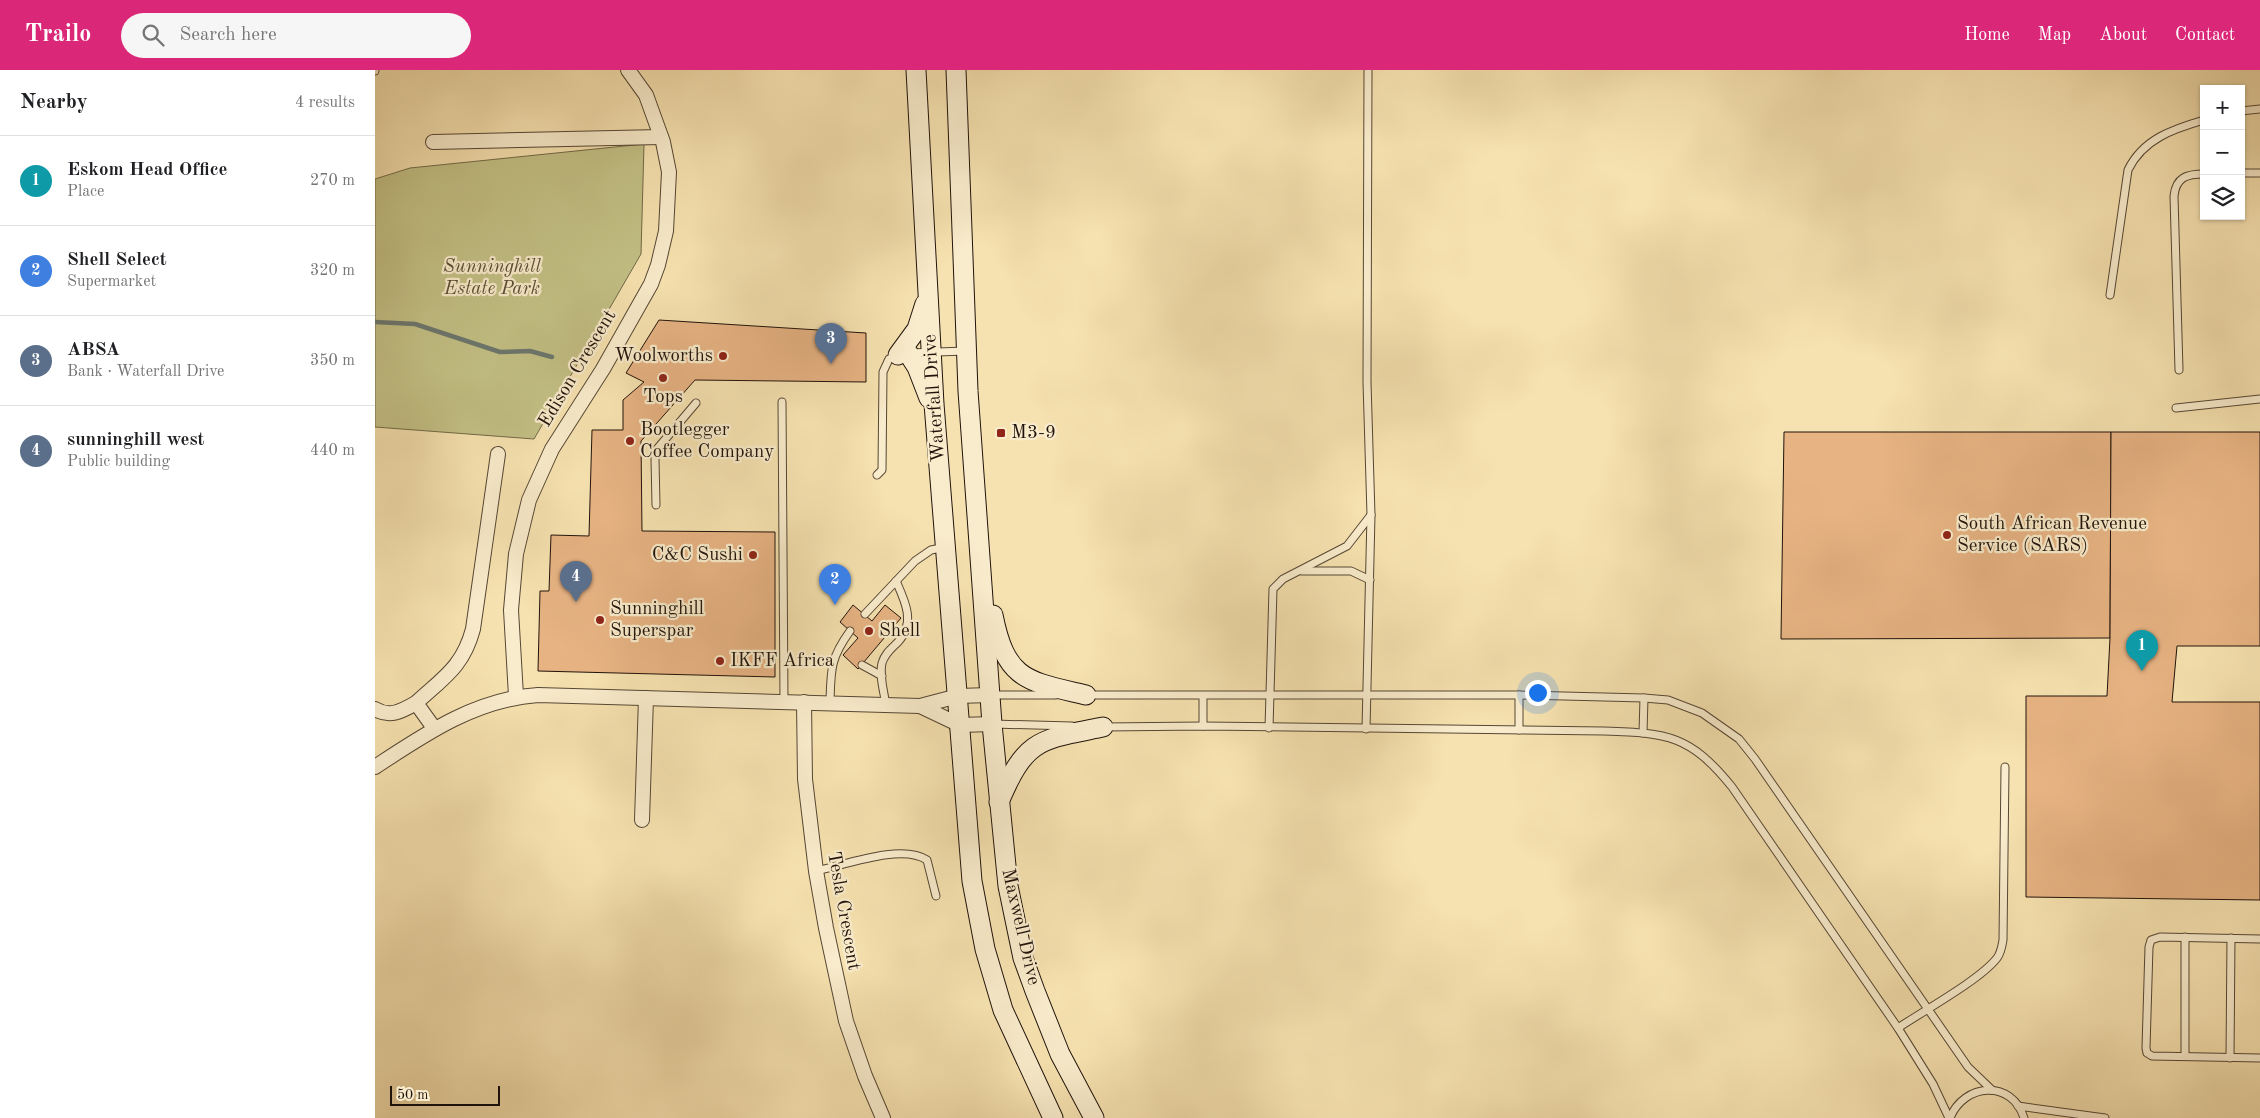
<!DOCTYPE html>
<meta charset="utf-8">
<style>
body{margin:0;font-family:"Old Standard TT",serif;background:#f6f6f6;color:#202124}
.controls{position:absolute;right:15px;top:15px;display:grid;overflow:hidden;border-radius:0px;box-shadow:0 1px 4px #0004}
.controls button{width:45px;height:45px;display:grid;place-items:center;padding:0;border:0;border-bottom:1px solid #e0e0e0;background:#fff;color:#202124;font:25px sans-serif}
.scale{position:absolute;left:15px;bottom:12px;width:110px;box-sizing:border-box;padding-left:5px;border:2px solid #20130b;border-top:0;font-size:14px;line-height:18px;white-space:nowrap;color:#20130b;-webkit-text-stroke:4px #f9eccc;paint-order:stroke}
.you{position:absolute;left:1162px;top:622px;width:18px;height:18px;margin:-12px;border:4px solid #fff;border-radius:50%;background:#1a73e8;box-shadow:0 0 0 8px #1a73e833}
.badge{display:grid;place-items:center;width:32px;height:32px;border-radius:50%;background:#db2777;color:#fff;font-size:16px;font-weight:700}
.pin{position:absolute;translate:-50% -41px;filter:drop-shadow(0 1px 2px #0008)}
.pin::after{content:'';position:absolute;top:26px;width:18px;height:15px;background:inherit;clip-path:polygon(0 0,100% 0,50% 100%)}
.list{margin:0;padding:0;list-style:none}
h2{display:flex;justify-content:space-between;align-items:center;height:65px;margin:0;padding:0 20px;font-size:21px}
h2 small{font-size:16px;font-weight:400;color:#757577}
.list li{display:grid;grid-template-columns:32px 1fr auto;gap:15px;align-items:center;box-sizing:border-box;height:90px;padding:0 20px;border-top:1px solid #e0e0e0}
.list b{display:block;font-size:19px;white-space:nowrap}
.list p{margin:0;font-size:16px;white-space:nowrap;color:#757577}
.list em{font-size:16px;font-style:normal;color:#757577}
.icon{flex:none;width:28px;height:28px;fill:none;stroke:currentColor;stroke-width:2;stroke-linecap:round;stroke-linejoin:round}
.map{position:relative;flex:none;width:1885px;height:1048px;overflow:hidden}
header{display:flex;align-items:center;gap:30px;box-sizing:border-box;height:70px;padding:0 25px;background:#db2777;color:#fff}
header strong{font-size:24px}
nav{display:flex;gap:28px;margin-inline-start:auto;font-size:18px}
.search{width:350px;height:45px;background:#f6f6f6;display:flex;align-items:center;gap:12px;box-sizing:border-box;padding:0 18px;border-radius:28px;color:#757577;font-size:19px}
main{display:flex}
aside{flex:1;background:#fff}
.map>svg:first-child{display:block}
.green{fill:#c3c186;stroke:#726a48}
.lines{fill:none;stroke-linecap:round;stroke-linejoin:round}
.stream{stroke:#6c786f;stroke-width:4.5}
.building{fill:#e7b383;stroke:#20130b}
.service-casing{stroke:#564734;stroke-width:9}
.minor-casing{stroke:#564734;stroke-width:16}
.secondary-casing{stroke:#20130b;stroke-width:21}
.service{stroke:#f9eccc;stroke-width:7}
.minor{stroke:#f9eccc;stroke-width:14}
.secondary{stroke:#f9eccc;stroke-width:19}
.poi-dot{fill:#8f2418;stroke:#f9eccc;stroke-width:2}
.labels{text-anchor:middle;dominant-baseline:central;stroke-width:4.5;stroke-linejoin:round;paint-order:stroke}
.park-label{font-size:19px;font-style:italic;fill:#595036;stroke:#f9eccc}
.poi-label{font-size:19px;fill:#20130b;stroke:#f9eccc;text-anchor:start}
.street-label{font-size:19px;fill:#20130b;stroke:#f9eccc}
</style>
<header>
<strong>Trailo</strong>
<div class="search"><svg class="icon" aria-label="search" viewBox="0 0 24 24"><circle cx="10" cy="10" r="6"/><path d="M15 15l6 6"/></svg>Search here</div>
<nav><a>Home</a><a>Map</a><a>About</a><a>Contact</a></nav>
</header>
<main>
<aside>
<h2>Nearby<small>4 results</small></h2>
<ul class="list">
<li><span class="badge" style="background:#0f9aa8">1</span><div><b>Eskom Head Office</b><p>Place</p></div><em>270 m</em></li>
<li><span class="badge" style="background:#3f7fe0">2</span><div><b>Shell Select</b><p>Supermarket</p></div><em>320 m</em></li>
<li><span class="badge" style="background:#5c6f8a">3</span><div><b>ABSA</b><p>Bank · Waterfall Drive</p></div><em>350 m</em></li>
<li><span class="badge" style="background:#5c6f8a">4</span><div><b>sunninghill west</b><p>Public building</p></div><em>440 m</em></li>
</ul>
</aside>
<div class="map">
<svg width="1885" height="1048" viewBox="0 0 1885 1048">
<rect width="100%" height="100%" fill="#f6e2b0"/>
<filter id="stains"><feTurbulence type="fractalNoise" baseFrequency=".004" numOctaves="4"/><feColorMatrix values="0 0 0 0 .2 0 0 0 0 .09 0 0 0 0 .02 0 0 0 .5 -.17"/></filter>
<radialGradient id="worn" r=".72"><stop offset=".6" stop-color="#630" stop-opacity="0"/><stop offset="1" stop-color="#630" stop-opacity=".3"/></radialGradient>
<!-- green -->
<path class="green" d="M269 74 266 184 159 369 0 357V109L35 98Z"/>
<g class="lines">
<!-- stream -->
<path class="stream" d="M0 252 40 254 125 282 155 281 177 287"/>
</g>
<!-- building -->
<g class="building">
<path d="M284 250 491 263V312L320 310 266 371 267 461 400 462V607L163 601 165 521H174L176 465 214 466 217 360H248V330L269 312 251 303Z"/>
<path d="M1409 362H1736L1735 568 1406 569Z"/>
<path d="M1736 362H1885V576H1802L1797 632H1885V830L1651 827V626H1732L1735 568Z"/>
<path d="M478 535 497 551 510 535 526 548 483 599 468 585 483 568 465 552Z"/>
</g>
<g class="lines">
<!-- service casing -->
<g class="service-casing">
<g id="service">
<path d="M0 1V0"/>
<path d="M1866 41 1885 39"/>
<path d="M1866 103H1885"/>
<path d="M1735 225 1753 100C1768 69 1798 59 1829 50"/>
<path d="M534 283 591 281"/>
<path d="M1804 300 1799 126C1801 107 1812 104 1829 104"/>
<path d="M407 332 409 631"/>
<path d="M1801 338 1885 329"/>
<path d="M502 405 507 400 508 302 514 289 521 286"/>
<path d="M281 435 280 389 282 379 321 333"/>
<path d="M927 501H976L995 510"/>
<path d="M490 544 540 491 556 480 571 477"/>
<path d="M487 595 507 606"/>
<path d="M616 625H681"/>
<path d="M711 625H1144L1269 628 1293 630 1327 643 1364 669 1380 689 1593 997 1617 1020"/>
<path d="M455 632C456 599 455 589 475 561"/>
<path d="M511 635C509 622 504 606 507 593 510 583 517 578 523 572 541 553 530 531 521 511"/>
<path d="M618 654 697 656"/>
<path d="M828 656V626"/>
<path d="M728 657 828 656 1229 661C1293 663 1315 665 1357 717L1523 958 1558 1014 1574 1048"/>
<path d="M894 658 898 519 908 509 972 476 996 445"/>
<path d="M991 659 996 445 992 312 993 0"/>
<path d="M1144 660V625"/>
<path d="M1268 663 1269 628"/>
<path d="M441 801C470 795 527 773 552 790L561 826"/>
<path d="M1810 867V986"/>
<path d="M1885 869 1785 867 1776 870 1774 877 1771 978 1772 983 1777 986 1885 988"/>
<path d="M1523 958C1548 941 1605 910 1622 888 1626 883 1627 876 1628 870L1630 697"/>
<path d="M1855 988 1856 868"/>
<path d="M1643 1036 1730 1048"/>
<path d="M1575 1048C1589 1013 1637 1009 1649 1048"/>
</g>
</g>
<!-- minor casing -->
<g class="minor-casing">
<g id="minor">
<path d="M58 72 286 67"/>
<path d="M141 626 136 540 141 484 154 430 177 379 228 299 276 214 283 195 291 161 294 102 288 72 271 25 253 0"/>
<path d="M429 632 430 709 441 801 451 858 471 951 490 1006 508 1048"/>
<path d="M545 636 585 655 617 654"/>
<path d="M0 639C15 648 27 641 41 633"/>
<path d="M59 658 41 633C68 608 88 597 98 559L123 384"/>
<path d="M0 697C50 664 101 629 163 625L545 636 583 626 615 625"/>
<path d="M267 750 271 628"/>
</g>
</g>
<!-- secondary casing -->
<g class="secondary-casing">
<g id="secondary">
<path d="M541 0 559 334 597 811 610 879 628 940 678 1048"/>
<path d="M581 0 593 321 617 654 633 816 648 888 660 921 685 984 719 1048"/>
<path d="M533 283 542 297 554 328"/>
<path d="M523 285 542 259 550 234"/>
<path d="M618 545C631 611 652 611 711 625"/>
<path d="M624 732C651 668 664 670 728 657"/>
</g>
</g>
<!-- service -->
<use href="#service" class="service"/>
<!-- minor -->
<use href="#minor" class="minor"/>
<!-- secondary -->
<use href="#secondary" class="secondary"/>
</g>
<!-- markers -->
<g class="poi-dot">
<circle cx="348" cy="286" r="5"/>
<circle cx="288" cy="308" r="5"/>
<rect x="621" y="358" width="10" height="10" rx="2.5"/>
<circle cx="255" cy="371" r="5"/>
<circle cx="1572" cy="465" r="5"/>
<circle cx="378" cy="485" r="5"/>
<circle cx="225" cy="550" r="5"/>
<circle cx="494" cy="561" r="5"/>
<circle cx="345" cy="591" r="5"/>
</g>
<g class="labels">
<!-- park labels -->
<g class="park-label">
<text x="117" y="197">Sunninghill<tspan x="117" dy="22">Estate Park</tspan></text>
</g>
<!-- poi labels -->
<g class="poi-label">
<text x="338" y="286" text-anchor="end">Woolworths</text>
<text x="288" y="327" text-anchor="middle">Tops</text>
<text x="265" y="360">Bootlegger<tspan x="265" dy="22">Coffee Company</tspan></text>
<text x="636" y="363">M3-9</text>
<text x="1582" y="454">South African Revenue<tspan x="1582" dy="22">Service (SARS)</tspan></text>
<text x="368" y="485" text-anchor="end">C&amp;C Sushi</text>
<text x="235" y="539">Sunninghill<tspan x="235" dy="22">Superspar</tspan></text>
<text x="504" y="561">Shell</text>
<text x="355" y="591">IKFF Africa</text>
</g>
<!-- street labels -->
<g class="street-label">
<text transform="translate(203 299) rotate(-59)">Edison Crescent</text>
<text transform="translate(560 328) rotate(-94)">Waterfall Drive</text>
<text transform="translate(468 841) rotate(80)">Tesla Crescent</text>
<text transform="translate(645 857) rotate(77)">Maxwell Drive</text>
</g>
</g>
<rect width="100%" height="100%" filter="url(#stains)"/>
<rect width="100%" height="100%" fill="url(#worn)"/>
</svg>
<div class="controls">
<button>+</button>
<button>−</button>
<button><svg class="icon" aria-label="layers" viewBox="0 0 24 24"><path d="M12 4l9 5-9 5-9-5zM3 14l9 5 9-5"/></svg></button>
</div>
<div class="scale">50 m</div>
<div class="you"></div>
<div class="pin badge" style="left:1767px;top:601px;background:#0f9aa8">1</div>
<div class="pin badge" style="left:460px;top:535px;background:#3f7fe0">2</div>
<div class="pin badge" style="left:456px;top:294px;background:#5c6f8a">3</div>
<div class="pin badge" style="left:201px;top:532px;background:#5c6f8a">4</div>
</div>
</main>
